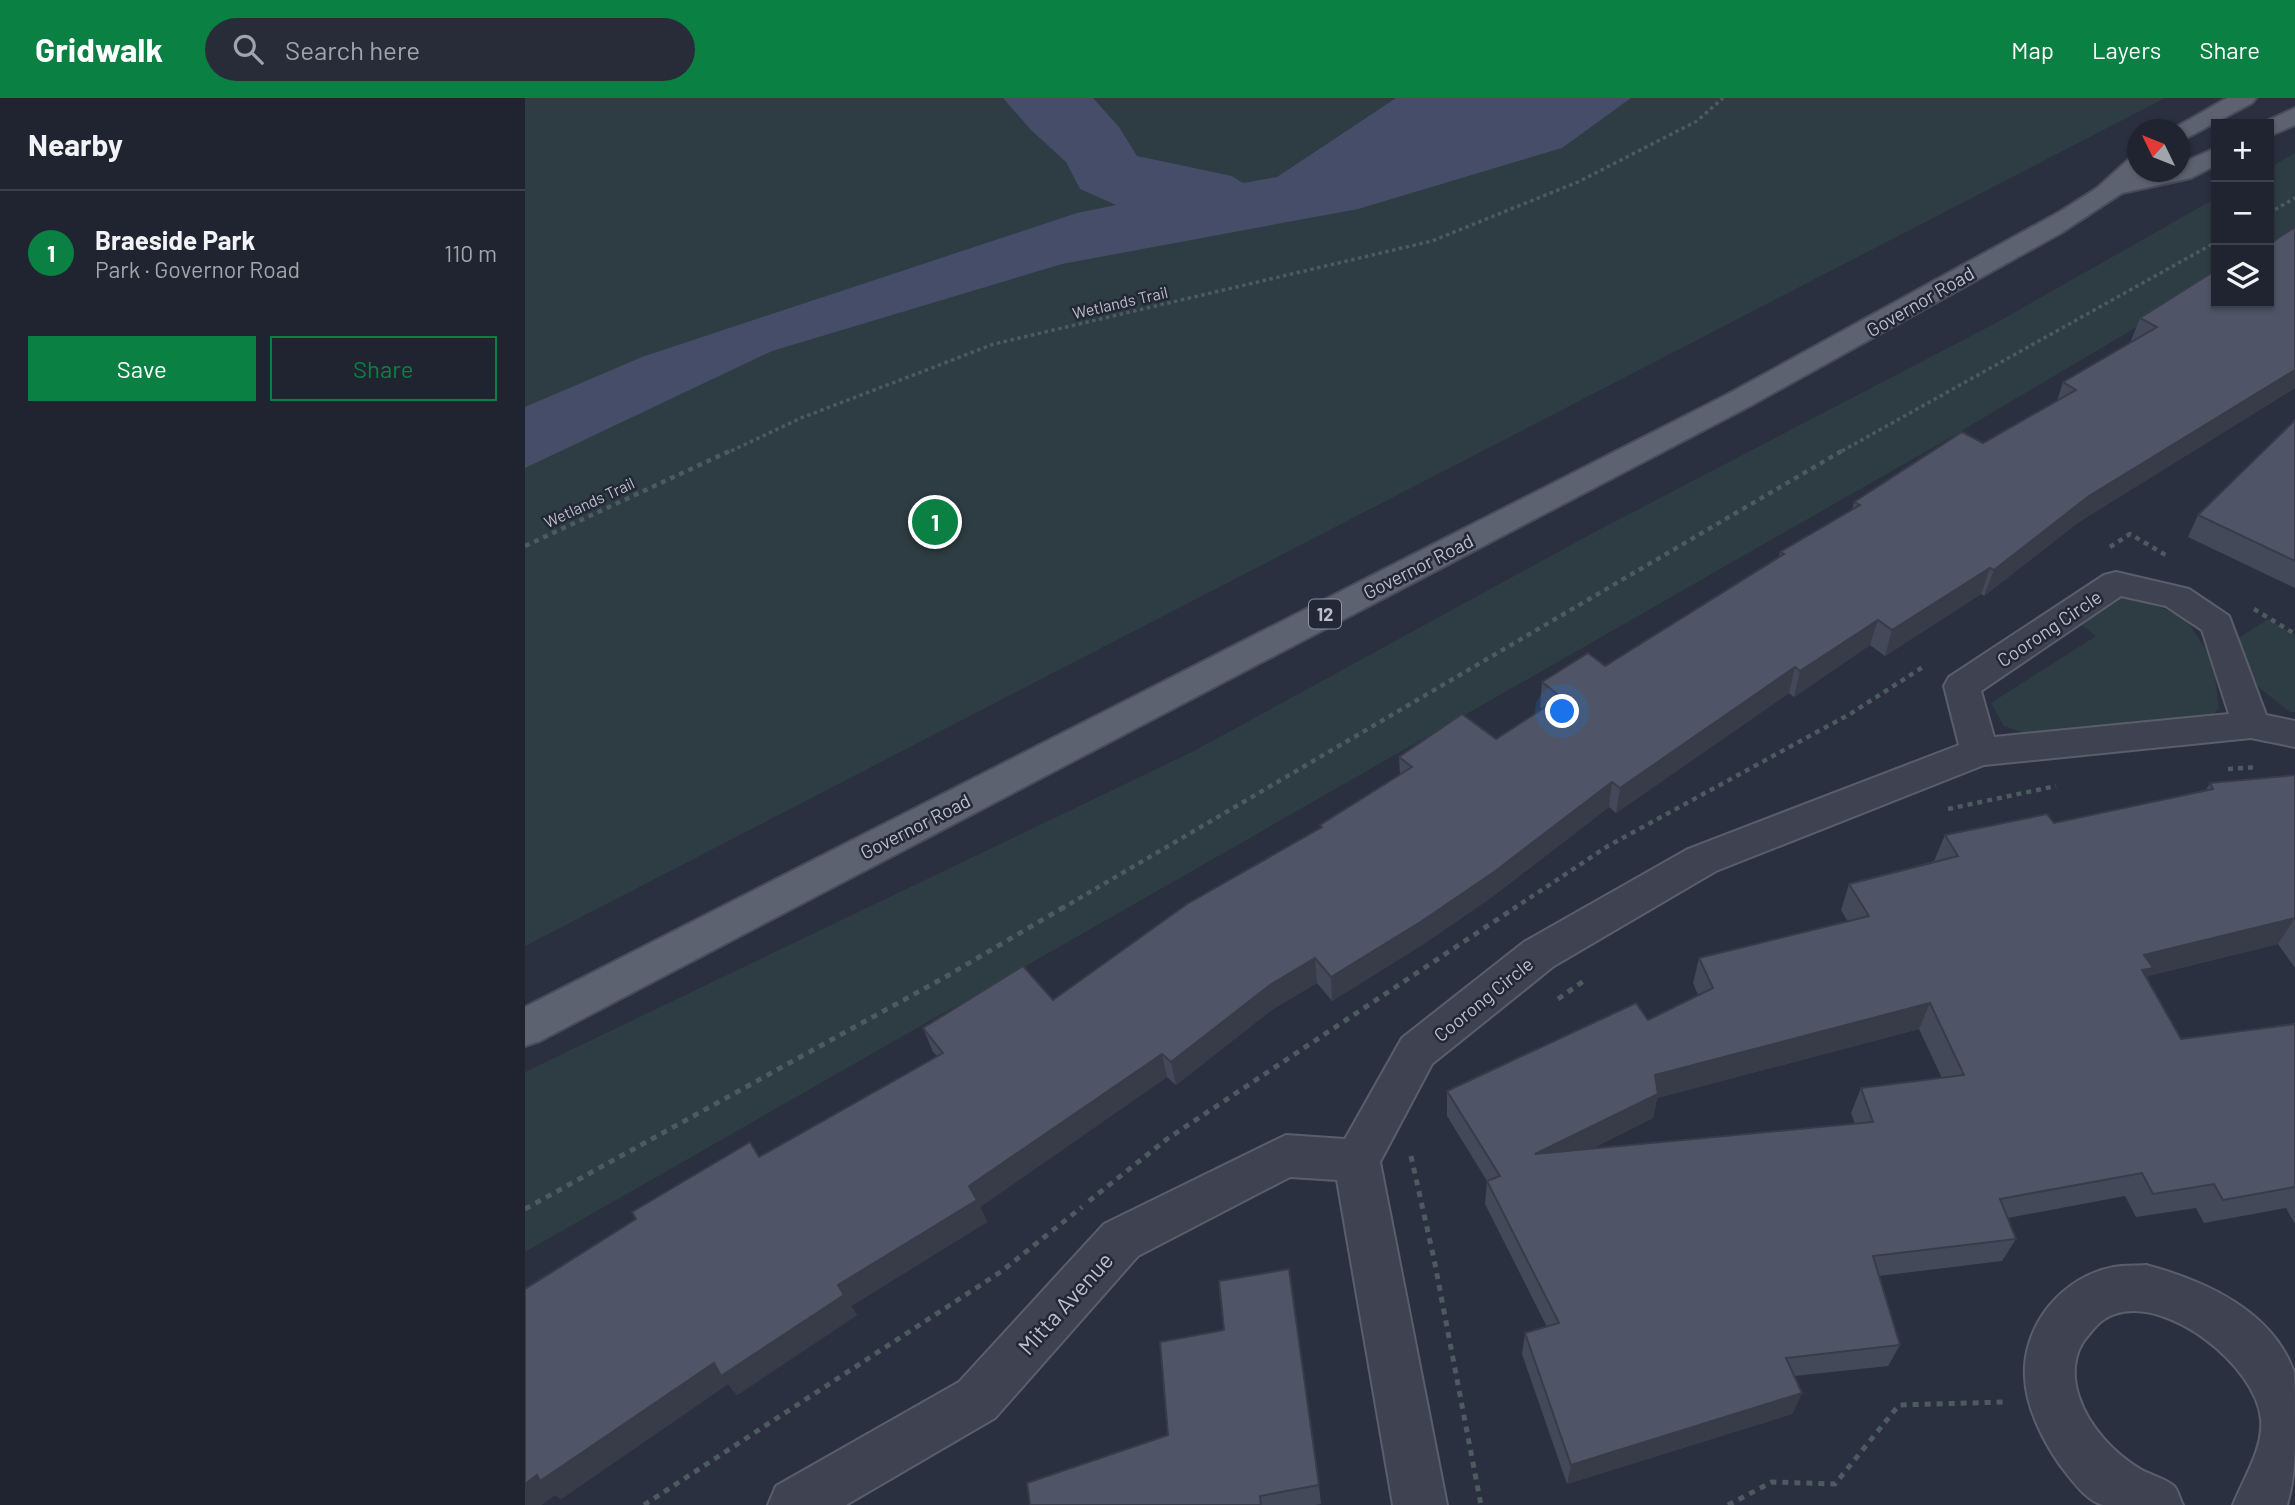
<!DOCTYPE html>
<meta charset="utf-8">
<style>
body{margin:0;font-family:Barlow,sans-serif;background:#282c39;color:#f1f3f6}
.controls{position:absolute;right:21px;top:21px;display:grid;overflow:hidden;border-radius:0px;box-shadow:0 2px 5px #0004}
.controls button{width:63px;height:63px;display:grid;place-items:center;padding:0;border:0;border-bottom:2px solid #3d414d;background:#202431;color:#f1f3f6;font:35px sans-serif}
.compass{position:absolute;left:1602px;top:21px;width:63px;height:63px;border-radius:50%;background:#202431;box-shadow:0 2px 5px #0004;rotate:313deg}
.you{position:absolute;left:1038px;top:614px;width:24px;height:24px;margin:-18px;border:5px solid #fff;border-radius:50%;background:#1a73e8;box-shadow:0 0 0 10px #1a73e833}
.badge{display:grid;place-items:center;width:46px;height:46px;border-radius:50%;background:#0b8043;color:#fff;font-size:23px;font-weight:700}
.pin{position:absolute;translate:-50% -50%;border:4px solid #fff;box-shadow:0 2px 7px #0006}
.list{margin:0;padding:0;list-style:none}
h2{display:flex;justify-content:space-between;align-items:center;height:91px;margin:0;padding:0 28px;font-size:30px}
h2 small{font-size:23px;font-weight:400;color:#a2a4ab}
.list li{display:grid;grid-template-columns:46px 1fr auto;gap:21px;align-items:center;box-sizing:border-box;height:126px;padding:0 28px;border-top:2px solid #3d414d}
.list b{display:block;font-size:26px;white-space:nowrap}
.list p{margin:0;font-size:23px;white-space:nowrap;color:#a2a4ab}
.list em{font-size:23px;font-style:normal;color:#a2a4ab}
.actions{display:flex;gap:14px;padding:21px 28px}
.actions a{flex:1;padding:16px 0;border:2px solid #0b8043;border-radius:0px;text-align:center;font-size:24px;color:#0b8043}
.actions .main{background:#0b8043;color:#fff}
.icon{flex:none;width:38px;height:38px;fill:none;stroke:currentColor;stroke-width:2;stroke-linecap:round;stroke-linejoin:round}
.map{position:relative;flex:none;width:1770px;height:1407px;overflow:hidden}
header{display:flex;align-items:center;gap:42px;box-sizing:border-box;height:98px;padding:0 35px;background:#0b8043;color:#fff}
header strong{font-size:33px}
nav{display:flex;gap:38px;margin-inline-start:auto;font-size:24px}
.search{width:490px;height:63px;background:#282c39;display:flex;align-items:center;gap:18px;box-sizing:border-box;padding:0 24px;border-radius:38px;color:#a2a4ab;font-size:26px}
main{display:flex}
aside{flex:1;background:#202431}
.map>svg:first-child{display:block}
.green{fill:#2e3d43}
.water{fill:#454d69}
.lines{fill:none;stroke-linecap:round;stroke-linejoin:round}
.minor-casing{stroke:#5a5e6b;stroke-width:4}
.major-casing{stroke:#484c5a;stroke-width:4}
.path-far2{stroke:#4d5a60;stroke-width:3.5;stroke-dasharray:3.5 3.5;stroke-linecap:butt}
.path-far1{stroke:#4d5a60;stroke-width:4.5;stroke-dasharray:5 5;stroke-linecap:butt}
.path{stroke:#4d5a60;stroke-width:5;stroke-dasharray:6 6;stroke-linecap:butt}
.minor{fill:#3f4351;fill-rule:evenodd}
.major{fill:#5d6270;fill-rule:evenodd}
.wall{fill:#444959;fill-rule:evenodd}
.shaded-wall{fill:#373c48}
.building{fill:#4f5567;stroke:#373c48;stroke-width:2;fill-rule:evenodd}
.labels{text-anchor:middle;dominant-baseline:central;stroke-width:5;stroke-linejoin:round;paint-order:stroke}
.far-street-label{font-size:16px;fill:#bcbfcb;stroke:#232836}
.shield{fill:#232836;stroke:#8e929e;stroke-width:2}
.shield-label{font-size:18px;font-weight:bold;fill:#bcbfcb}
.street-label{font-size:19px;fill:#bcbfcb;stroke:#232836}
.near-street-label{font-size:23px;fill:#bcbfcb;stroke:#232836}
</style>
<header>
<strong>Gridwalk</strong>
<div class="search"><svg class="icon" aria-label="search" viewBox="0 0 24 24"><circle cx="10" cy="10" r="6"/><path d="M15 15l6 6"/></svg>Search here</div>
<nav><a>Map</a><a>Layers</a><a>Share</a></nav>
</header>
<main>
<aside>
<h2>Nearby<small></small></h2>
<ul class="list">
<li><span class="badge">1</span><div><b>Braeside Park</b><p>Park · Governor Road</p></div><em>110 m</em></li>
</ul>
<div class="actions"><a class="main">Save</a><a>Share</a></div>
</aside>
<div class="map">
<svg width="1770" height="1407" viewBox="0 0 1770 1407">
<rect width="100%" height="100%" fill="#2b3041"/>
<!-- green -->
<g class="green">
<path d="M0 0H1640L0 848Z"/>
<path d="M1770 55V136L1744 151V70Z"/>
<path d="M1691 100V182L1414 346 0 1154V974L669 653 1068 435 1471 225Z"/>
<path d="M1589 500H1615L1661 521 1688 563 1694 611 1680 623 1513 640 1479 628 1466 605 1571 538 1554 525Z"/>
<path d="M1743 521 1770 537V614H1765L1730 586 1711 542Z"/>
</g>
<!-- water -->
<path class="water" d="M478 0H568L594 29 612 58 707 78 718 85 752 79 871 0H1106L1037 50 833 111 537 166 247 253 0 370V309L117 259 552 115 591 107 555 91 541 64 506 32Z"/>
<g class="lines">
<!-- minor casing -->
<g class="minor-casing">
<g id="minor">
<path d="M1591 474 1664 491 1704 518 1741 617 1770 623V649L1726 640 1459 667 1191 773 1029 868 907 966 855 1064 922 1407H868L812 1082 765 1079 613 1158 470 1320 321 1407H243L251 1388 434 1284 579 1126 761 1037 820 1041 877 940 999 844 1163 751 1434 647 1419 588 1424 579 1579 477ZM1596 498 1641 508 1677 532 1704 616 1469 639 1456 593Z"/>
<path d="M1621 1167C1678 1182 1747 1212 1769 1274 1770 1288 1770 1312 1770 1327 1770 1357 1770 1379 1762 1407H1708C1718 1381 1739 1350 1736 1321 1731 1268 1643 1198 1590 1216 1577 1220 1570 1229 1562 1239 1548 1255 1547 1279 1554 1299 1564 1329 1589 1355 1615 1371 1625 1377 1640 1380 1649 1388 1653 1392 1655 1402 1658 1407 1638 1407 1594 1407 1578 1407 1561 1403 1545 1380 1535 1367 1518 1343 1501 1309 1500 1279 1497 1227 1538 1178 1589 1169 1599 1167 1611 1168 1621 1167Z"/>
</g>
</g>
<!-- major casing -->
<g class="major-casing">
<g id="major">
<path d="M1702 0H1731L1727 5 1654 44V32H1646Z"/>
<path d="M1770 10V27L1744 38V26H1735Z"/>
<path d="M1691 50V67L1666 80 1597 95 1536 135 1225 308 15 943 0 948V909L1203 296 1536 113 1572 90 1603 62 1612 60V74H1620L1618 75 1654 74V66Z"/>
</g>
</g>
<!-- path-far2 -->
<g class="path-far2">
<path d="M1744 115 1770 100"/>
<path d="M206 353 276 320 469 246 907 143 1053 84 1172 23 1198 0"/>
<path d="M1317 353 1691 144"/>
</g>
<!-- path-far1 -->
<g class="path-far1">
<path d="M0 448 209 351"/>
<path d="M1585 449 1605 436 1644 459"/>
<path d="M1729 511 1770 536"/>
<path d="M1703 671 1733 669"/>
<path d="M1423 711 1531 688"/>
<path d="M536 811 1320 351"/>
<path d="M988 811 1083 748 1325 616 1401 567"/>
</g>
<!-- path -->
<g class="path">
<path d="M1033 901 1060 882"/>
<path d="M886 1058 909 1161 956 1407"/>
<path d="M564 1103 642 1041 991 809"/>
<path d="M0 1111 422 878 539 809"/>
<path d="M119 1407 477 1173 557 1109"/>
<path d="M1203 1407 1247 1384 1310 1386 1374 1307 1479 1304"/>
</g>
<!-- minor -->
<use href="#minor" class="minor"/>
<!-- major -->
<use href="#major" class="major"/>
</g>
<!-- wall -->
<g class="wall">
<path d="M1770 129V290L1554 424 1459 498 1456 496 1360 558 1345 547 1269 599 1264 595 1091 715 1084 709 967 799 897 847 807 903 792 885 748 911 651 987 642 979 455 1109 462 1124 326 1208 332 1217 212 1297 203 1286 36 1401 30 1397 16 1407H0L234 1059 412 958 408 954 398 930 528 902 795 731V727L875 676 874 659 971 641 1017 611 1015 609 1017 584 1080 568 1254 459 1255 454 1327 412 1329 404 1458 345 1532 303 1538 284 1605 245 1615 220 1691 205Z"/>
<path d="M1770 322V490L1663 439 1673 417Z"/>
<path d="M1770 677V870L1753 846 1623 878 1622 880 1656 941 1770 925V1126L1761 1110 1679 1125 1671 1110 1611 1119 1600 1098 1483 1120 1491 1141 1477 1163 1354 1178 1375 1247 1363 1268 1269 1278 1277 1295 1267 1316 1042 1386 997 1256 1000 1235 1022 1229 960 1106 962 1083 922 1018V993L1123 922 1173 897 1168 885 1174 860 1323 824 1316 812 1324 786 1409 763 1420 737 1529 725 1681 692 1685 685ZM1394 931 1417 980 1336 990 1326 1015 1330 1026 1066 1051 1128 1020 1132 1000Z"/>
<path d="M699 1232 794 1387 796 1406 790 1407H505L643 1337Z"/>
</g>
<!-- shaded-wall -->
<g class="shaded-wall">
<path d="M1770 272V290L1554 424 1459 498 1469 472 1564 398Z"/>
<path d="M1465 470 1456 496 1360 558 1367 532Z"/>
<path d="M1353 522 1345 547 1269 599 1275 573Z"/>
<path d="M1270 569 1264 595 1091 715 1095 690Z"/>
<path d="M1087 684 1084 709 967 799 897 847 807 903 806 879Z"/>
<path d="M1770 820 1753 846 1623 878 1613 895 1619 857Z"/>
<path d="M790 860 792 885 748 911 651 987 646 964 745 887Z"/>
<path d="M1405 905 1394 931 1132 1000 1128 1020 1007 1080 1010 1056 1130 977Z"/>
<path d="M637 956 642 979 455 1109 462 1124 326 1208 313 1187 444 1088Z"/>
<path d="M319 1197 332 1217 212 1297 203 1286 36 1401 30 1397 16 1407H0V1386L12 1377 189 1265Z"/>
<path d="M1277 1295 1267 1316 1042 1386 1046 1367Z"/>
</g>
<!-- building -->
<g class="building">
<path d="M1770 129V272L1564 398 1469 472 1465 470 1367 532 1353 522 1275 573 1270 569 1095 690 1087 684 969 774 897 823 806 879 790 860 745 887 646 964 637 956 444 1088 452 1102 313 1187 319 1197 196 1278 189 1265 15 1383 12 1377 0 1386V1191L111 1121 107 1114 225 1044 234 1059 418 955 398 930 498 868 528 902 662 806 797 729 795 727 887 669 874 659 937 616 971 641 1036 599 1017 584 1063 555 1080 568 1259 456 1255 454 1335 407 1329 404 1437 334 1458 345 1551 292 1538 284 1632 229 1615 220 1691 172V205H1744V146Z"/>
<path d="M1770 322V463L1673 417Z"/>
<path d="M1770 677V820L1619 857 1628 870 1617 872 1656 941 1770 926V1089L1698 1102 1689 1086 1628 1096 1617 1075 1475 1101 1491 1141 1348 1158 1375 1247 1261 1260 1277 1295 1046 1367 1000 1235 1034 1225 962 1083 975 1078 922 993 1111 905 1123 922 1188 890 1174 860 1344 818 1324 786 1433 758 1420 737 1522 716 1529 725 1688 691 1685 685ZM1405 905 1439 977 1336 990 1348 1024 1010 1056 1133 996 1130 977Z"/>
<path d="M764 1171 794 1387 735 1398 736 1407H505L502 1385 643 1337 635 1244 699 1232 694 1183Z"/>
</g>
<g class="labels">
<!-- far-street labels -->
<g class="far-street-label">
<text transform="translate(595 204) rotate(-13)">Wetlands Trail</text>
<text transform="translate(64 404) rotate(-25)">Wetlands Trail</text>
</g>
<!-- shield labels -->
<rect class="shield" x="784" y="501.5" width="32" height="29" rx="5"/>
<g class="shield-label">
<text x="800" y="516">12</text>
</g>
<!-- street labels -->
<g class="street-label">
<text transform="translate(1395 203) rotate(-30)">Governor Road</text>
<text transform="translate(893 468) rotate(-27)">Governor Road</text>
<text transform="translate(1524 530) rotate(-34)">Coorong Circle</text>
<text transform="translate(390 728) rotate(-27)">Governor Road</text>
<text transform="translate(958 901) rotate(-39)">Coorong Circle</text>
</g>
<!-- near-street labels -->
<g class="near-street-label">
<text transform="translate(540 1205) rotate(-48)">Mitta Avenue</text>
</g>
</g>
</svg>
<div class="controls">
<button>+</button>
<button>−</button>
<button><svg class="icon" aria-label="layers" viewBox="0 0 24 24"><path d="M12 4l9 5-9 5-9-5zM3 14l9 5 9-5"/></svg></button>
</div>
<svg class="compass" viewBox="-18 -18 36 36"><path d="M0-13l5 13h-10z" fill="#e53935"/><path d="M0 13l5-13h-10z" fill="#a2a4ab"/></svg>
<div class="you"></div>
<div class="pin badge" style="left:410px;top:424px">1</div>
</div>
</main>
